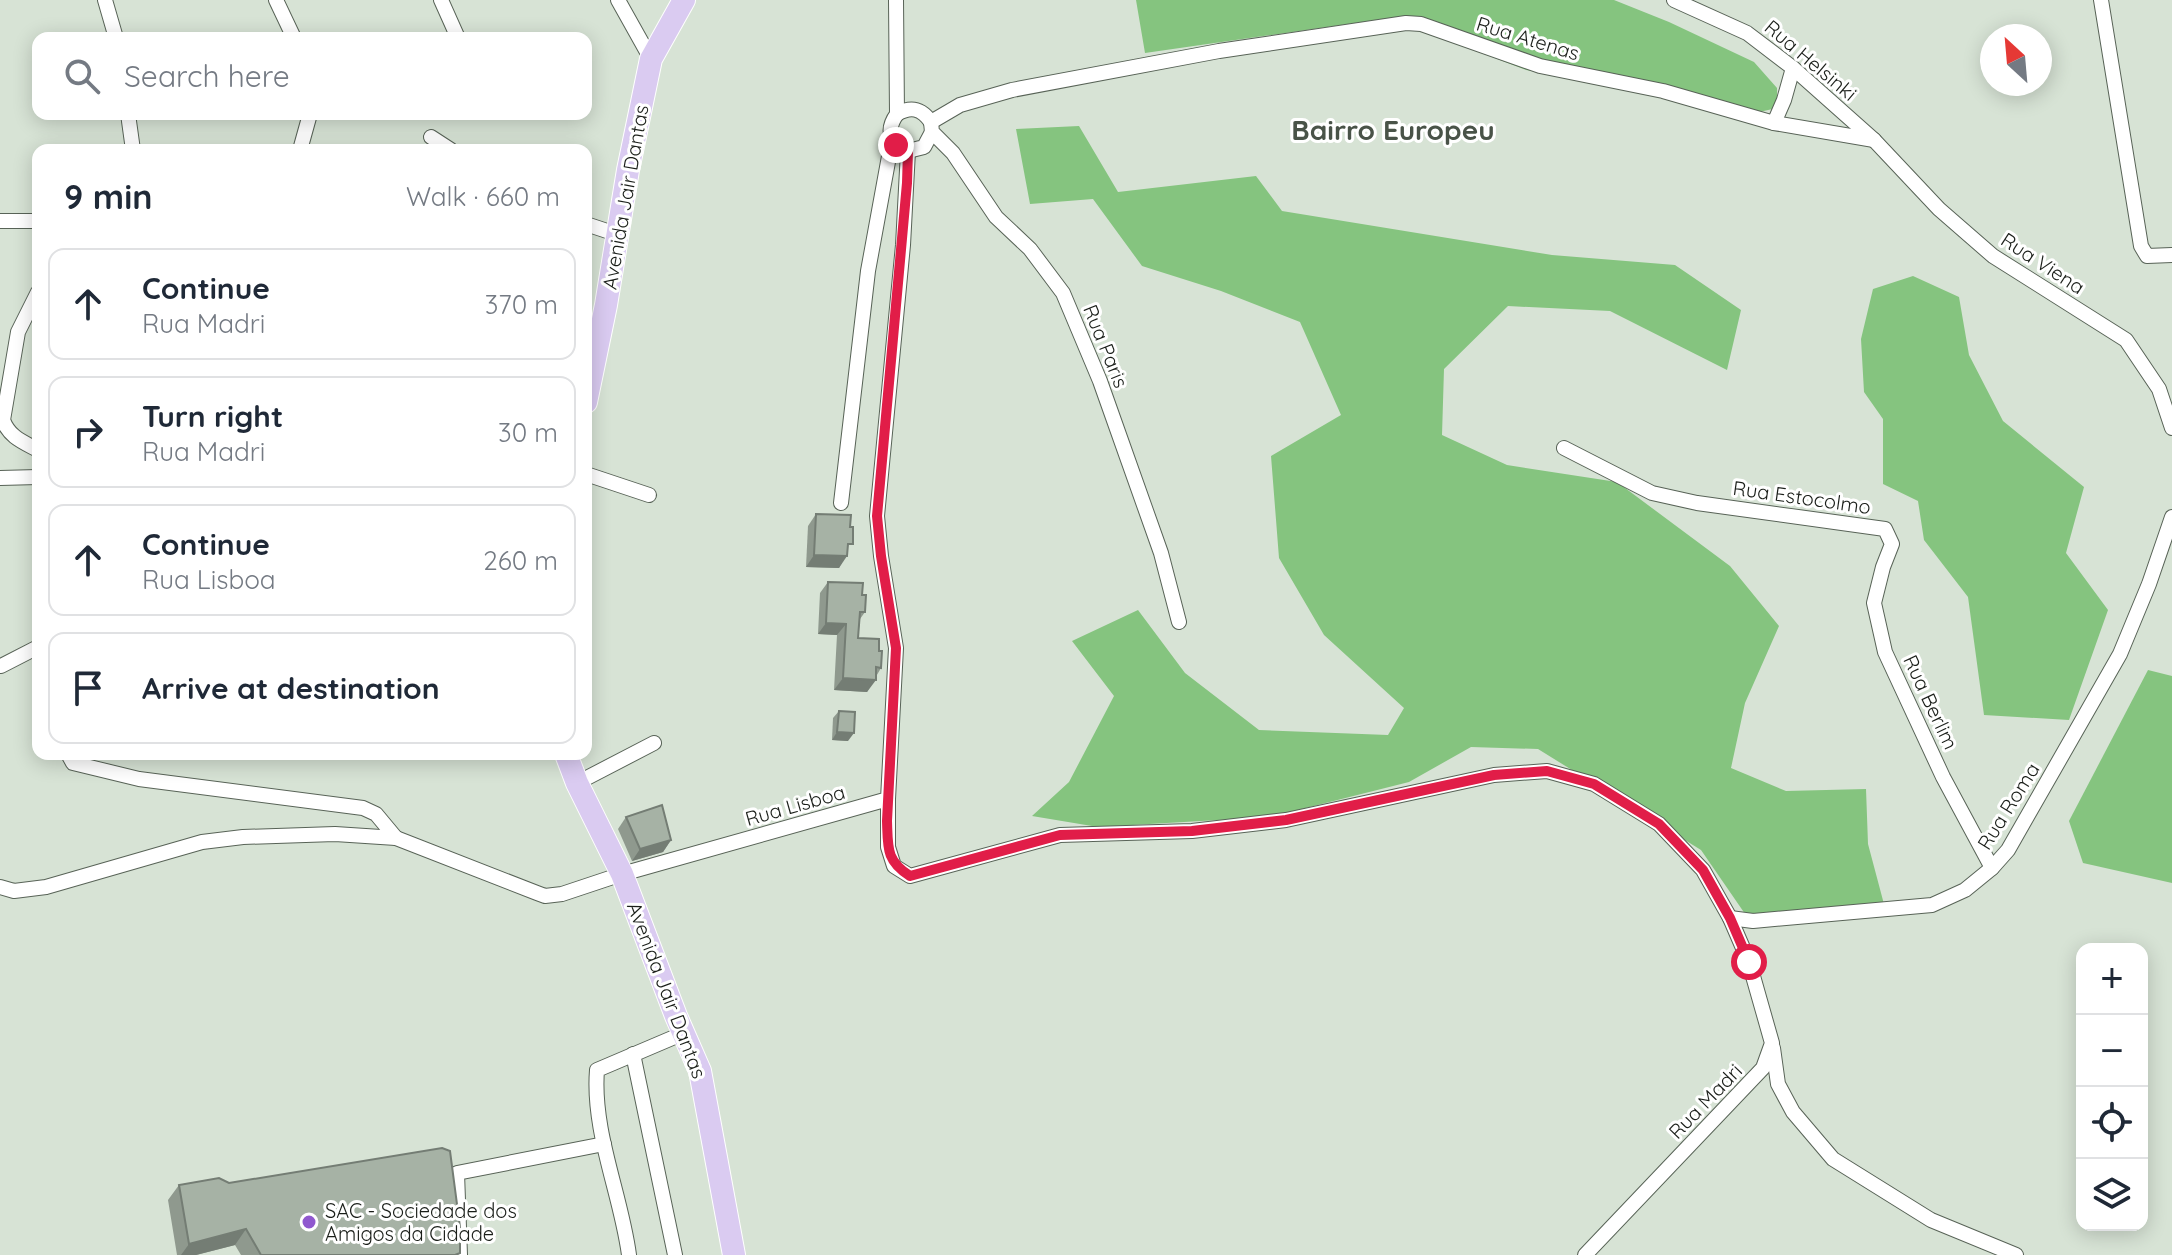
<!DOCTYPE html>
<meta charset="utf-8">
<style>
body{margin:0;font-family:Quicksand,sans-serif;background:#f6f6f7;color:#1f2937}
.controls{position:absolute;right:24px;bottom:24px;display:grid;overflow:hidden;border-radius:16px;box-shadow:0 4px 20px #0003}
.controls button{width:72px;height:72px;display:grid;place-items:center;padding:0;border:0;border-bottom:2px solid #e0e1e3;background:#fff;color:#1f2937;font:40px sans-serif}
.compass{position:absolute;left:1980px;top:24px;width:72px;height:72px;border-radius:50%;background:#fff;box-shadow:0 4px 20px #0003;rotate:334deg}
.stop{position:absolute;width:24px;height:24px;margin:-18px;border:6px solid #e11d48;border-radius:50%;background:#fff}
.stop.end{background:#e11d48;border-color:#fff;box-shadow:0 2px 8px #0008}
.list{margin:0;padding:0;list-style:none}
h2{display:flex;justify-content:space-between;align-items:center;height:104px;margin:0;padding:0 32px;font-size:34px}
h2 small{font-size:26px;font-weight:400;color:#747a83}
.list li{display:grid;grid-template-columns:52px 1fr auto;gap:24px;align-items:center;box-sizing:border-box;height:112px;margin:0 16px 16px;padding:0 16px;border:2px solid #e0e1e3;border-radius:16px}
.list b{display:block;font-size:30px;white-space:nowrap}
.list p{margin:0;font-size:26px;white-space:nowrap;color:#747a83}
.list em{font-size:26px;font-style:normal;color:#747a83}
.icon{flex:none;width:44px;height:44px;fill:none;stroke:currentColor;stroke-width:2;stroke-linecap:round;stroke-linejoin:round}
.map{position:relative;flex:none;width:2172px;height:1255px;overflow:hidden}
.search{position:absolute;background:#fff;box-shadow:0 4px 20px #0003;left:32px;top:32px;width:560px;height:88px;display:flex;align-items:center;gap:20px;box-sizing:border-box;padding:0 28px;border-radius:16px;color:#747a83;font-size:30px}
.panel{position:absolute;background:#fff;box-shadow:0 4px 20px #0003;left:32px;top:144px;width:560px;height:616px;border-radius:16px}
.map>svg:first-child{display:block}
.green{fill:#85c47f}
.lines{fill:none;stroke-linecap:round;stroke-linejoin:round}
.minor-casing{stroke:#586357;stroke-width:16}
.primary-casing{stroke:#fff;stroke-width:24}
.minor{stroke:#fff;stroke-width:14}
.primary{stroke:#dacbf1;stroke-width:22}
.wall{fill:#8f998e}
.shaded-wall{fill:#747d74}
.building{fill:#a6b2a5;stroke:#747d74;stroke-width:2}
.route{stroke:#e11d48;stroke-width:10}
.poi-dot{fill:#9058cf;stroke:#fff;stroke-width:3}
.labels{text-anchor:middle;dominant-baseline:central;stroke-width:6;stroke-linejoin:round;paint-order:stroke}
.street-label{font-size:20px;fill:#1a1e19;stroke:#fff}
.poi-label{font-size:20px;fill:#1a1e19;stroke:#fff;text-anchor:start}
.district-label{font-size:28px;font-weight:bold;fill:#495348;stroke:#fff}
</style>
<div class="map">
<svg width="2172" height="1255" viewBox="0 0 2172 1255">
<rect width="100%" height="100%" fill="#d7e3d5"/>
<!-- green -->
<g class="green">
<path d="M1136 0H1614L1669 22 1754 62 1777 88V108L1746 115 1655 92 1526 70 1390 18 1145 53Z"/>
<path d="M1079 126 1118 192 1256 176 1282 211 1552 255 1675 265 1741 310 1727 370 1610 311 1508 306 1444 369 1442 435 1507 465 1617 482 1730 566 1779 626 1745 703 1731 768 1786 791 1866 789 1868 844 1885 908 1752 924 1701 850 1538 749 1471 747 1409 782 1270 817 1098 827 1032 816 1069 782 1114 696 1072 641 1138 610 1185 673 1259 730 1388 735 1404 708 1324 635 1279 558 1271 456 1341 415 1300 322 1221 291 1142 266 1093 199 1030 204 1016 129Z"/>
<path d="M1913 276 1959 297 1969 355 2003 421 2084 487 2066 553 2108 610 2069 720 1984 715 1968 597 1924 540 1918 501 1883 484V419L1864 392 1861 339 1873 289Z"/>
<path d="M2148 670 2172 676V883L2083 863 2069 821Z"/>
</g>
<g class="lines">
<!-- minor casing -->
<g class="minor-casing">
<g id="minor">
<path d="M105 0 116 38"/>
<path d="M276 0 294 38"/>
<path d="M441 0 458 38"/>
<path d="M618 0 651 59"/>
<path d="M896 0 897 114C889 125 888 135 897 145"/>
<path d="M1674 0 1747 33 1793 68 1874 140 1939 209 1993 256 2126 340 2159 389 2172 428"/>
<path d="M2101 0 2141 246 2147 256 2172 255"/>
<path d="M128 114 133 150"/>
<path d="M897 114C911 106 921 108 931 122"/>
<path d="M931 122 960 105 1012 90 1219 51 1406 23 1421 24 1540 66 1663 91 1774 123 1874 140"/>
<path d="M931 122 932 132 953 153 996 217 1030 249 1063 293 1100 381 1161 553 1179 622"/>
<path d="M1774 123 1784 100 1793 68"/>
<path d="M431 137 451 150"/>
<path d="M300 150 310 114"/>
<path d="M908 151 924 147 932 132"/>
<path d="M0 221H38"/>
<path d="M586 224 616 234"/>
<path d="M38 292 18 332 3 420C9 437 23 442 38 450"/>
<path d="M1564 448 1652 493 1697 503 1885 529 1892 544 1883 567 1874 603 1885 652 1943 777 1992 868"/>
<path d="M586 474 649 495"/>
<path d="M0 478 38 477"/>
<path d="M841 503 868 271 892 140"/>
<path d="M1 666 38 647"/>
<path d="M68 754 73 763 139 779 363 808 376 814 396 838"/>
<path d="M577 783 654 743"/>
<path d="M888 799V847L894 866 910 876 1060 835 1192 831 1286 820 1494 775 1547 771 1594 784 1659 824 1703 870 1730 918 1749 962 1772 1043 1763 1068 1585 1255"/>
<path d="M0 887 14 891 46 887 202 842 243 837 335 834 396 838 537 893 545 896 562 894 622 874 888 799 896 648 881 556 877 516 903 245 908 151"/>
<path d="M1730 918 1753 921 1932 905 1965 890 1992 868 2008 850 2120 654 2149 584 2172 517"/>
<path d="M1773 1048 1778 1084 1793 1112 1833 1159 1931 1220 2016 1255"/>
<path d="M633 1054 675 1255"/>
<path d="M460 1255 457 1173 604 1144"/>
<path d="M629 1255C621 1194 592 1132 597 1070L684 1033"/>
</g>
</g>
<!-- primary casing -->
<g class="primary-casing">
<g id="primary">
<path d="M586 402 606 305 628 170 651 59 684 0"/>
<path d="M566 754 577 783 622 874 676 1016 700 1071 734 1255"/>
</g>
</g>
<!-- minor -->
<use href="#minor" class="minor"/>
<!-- primary -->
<use href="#primary" class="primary"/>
</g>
<!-- wall -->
<g class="wall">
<path d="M816 514 847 552 839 568 806 567 808 526Z"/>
<path d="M828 582 862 595 865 612 860 619 858 638 879 651 881 668 867 692 834 690 837 635 818 634 820 593Z"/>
<path d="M839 711 848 741 832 740 833 718Z"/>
<path d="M626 817 671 840 663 852 632 861 618 829Z"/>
<path d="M229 1183 460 1253 458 1255H241L235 1245 196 1255H177L168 1200 179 1185Z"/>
</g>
<!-- shaded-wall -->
<g class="shaded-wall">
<path d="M814 555 847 556 839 568 806 567Z"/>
<path d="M826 623 846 624 837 635 818 634Z"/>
<path d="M843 678 876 680 867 692 834 690Z"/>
<path d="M837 732 854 733 848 741 832 740Z"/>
<path d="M671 840 663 852 632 861 640 849Z"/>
<path d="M246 1229 235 1245 196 1255H181L189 1244Z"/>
</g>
<!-- building -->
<g class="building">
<path d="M816 514 851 515 850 527H853V544H848L847 556 814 555Z"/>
<path d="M828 582 863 583 862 595H866L865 612H860L858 638 879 639V651H882L881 668 876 667V680L843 678 846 624 826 623Z"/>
<path d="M839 711 855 712 854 733 837 732Z"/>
<path d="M662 805 671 840 640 849 626 817Z"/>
<path d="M442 1148 450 1151 460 1227V1253L455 1255H261L246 1229 189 1244 179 1185 219 1178 229 1183Z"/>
</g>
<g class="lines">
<!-- route -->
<path class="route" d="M896 145 908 151 907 183 877 516 881 556 896 648 887 821C888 848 886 861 910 876L1060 835 1192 831 1286 820 1494 775 1547 771 1594 784 1659 824 1703 870 1730 918 1749 962"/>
</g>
<!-- markers -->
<circle class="poi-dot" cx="309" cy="1222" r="8"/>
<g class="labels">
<!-- street labels -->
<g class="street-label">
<text transform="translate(1528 38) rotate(17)">Rua Atenas</text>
<text transform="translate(1811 60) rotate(40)">Rua Helsinki</text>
<text transform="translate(625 197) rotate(-80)">Avenida Jair Dantas</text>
<text transform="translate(2043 263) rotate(33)">Rua Viena</text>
<text transform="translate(1106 346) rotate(68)">Rua Paris</text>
<text transform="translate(1802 497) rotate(8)">Rua Estocolmo</text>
<text transform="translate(1931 702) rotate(65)">Rua Berlim</text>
<text transform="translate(795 805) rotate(-16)">Rua Lisboa</text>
<text transform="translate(2008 806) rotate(-58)">Rua Roma</text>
<text transform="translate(667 990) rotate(69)">Avenida Jair Dantas</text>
<text transform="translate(1705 1101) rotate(-46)">Rua Madri</text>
</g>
<!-- poi labels -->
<g class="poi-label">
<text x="325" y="1210">SAC - Sociedade dos<tspan x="325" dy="23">Amigos da Cidade</tspan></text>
</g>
<!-- district labels -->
<g class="district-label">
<text x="1393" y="129">Bairro Europeu</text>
</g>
</g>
</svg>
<div class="controls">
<button>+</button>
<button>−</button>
<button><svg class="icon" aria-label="locate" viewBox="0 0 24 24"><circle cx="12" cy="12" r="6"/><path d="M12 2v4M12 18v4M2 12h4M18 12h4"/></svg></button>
<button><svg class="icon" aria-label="layers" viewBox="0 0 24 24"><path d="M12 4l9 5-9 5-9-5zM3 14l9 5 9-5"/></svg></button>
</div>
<svg class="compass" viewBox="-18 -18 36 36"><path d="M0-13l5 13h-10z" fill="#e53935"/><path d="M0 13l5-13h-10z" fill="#747a83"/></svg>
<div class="stop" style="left:1749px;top:962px"></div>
<div class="stop end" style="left:896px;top:145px"></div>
<div class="search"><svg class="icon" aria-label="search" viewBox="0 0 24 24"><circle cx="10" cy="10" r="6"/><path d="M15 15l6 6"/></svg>Search here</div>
<section class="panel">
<h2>9 min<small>Walk · 660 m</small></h2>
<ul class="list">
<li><svg class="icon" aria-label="ahead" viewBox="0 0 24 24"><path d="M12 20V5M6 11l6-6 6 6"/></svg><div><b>Continue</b><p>Rua Madri</p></div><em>370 m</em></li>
<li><svg class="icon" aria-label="right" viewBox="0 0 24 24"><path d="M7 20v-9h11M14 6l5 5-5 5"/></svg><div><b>Turn right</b><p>Rua Madri</p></div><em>30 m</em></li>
<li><svg class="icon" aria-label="ahead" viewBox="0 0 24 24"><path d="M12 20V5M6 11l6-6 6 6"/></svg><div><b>Continue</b><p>Rua Lisboa</p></div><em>260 m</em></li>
<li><svg class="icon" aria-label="arrive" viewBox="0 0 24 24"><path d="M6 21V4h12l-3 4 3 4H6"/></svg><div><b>Arrive at destination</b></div></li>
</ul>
</section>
</div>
